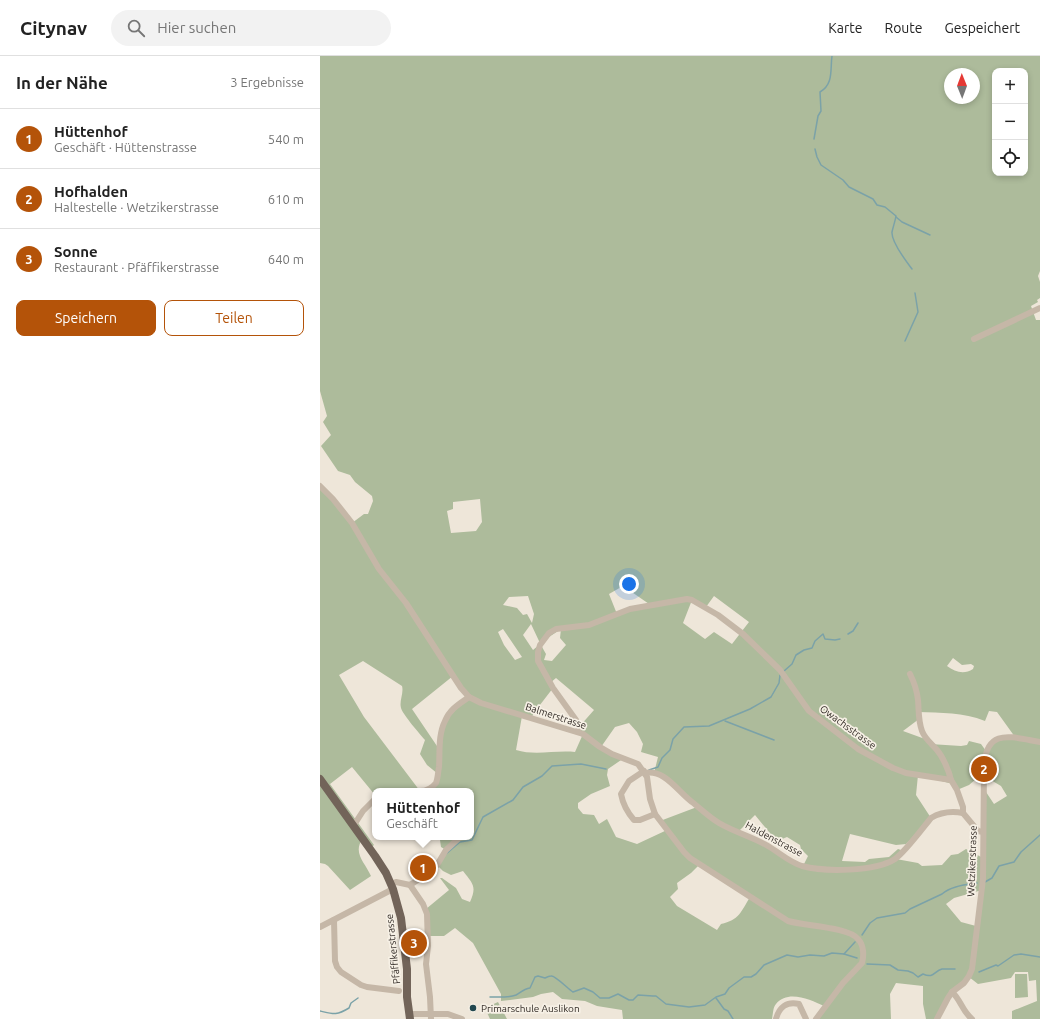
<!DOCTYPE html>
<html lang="de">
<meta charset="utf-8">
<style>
body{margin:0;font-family:Ubuntu,sans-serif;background:#f2f2f2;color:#222}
.controls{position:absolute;right:12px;top:12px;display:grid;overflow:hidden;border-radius:8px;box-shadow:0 2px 6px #0003}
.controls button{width:36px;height:36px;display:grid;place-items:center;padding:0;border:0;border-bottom:1px solid #e0e0e0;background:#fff;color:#222;font:20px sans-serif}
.compass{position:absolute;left:624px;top:12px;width:36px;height:36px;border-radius:50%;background:#fff;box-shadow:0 2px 6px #0003;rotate:359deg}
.you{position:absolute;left:309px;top:528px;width:14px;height:14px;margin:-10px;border:3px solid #fff;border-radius:50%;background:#1a73e8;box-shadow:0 0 0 6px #1a73e833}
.badge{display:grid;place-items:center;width:26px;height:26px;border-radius:50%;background:#b45309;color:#fff;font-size:13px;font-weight:700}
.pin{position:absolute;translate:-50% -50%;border:2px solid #fff;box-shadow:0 1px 4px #0006}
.popup{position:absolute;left:52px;top:732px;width:102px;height:52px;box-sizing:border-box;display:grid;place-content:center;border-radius:8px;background:#fff;filter:drop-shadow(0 1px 3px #0005);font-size:13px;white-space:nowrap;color:#767676}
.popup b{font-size:15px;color:#222}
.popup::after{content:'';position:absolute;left:50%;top:100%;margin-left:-8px;border:8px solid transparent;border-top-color:#fff}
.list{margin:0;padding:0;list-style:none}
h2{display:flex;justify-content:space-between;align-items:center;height:52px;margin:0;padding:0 16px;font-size:17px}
h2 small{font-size:13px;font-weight:400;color:#767676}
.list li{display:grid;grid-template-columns:26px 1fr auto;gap:12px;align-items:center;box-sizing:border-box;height:60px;padding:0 16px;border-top:1px solid #e0e0e0}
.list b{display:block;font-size:15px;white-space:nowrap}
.list p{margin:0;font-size:13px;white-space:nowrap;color:#767676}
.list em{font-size:13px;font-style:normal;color:#767676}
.actions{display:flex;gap:8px;padding:12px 16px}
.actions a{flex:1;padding:9px 0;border:1px solid #b45309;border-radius:8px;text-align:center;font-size:14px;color:#b45309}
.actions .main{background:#b45309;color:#fff}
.icon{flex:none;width:22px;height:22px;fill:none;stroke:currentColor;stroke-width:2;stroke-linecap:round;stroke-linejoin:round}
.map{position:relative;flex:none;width:720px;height:963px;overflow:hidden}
header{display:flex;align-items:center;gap:24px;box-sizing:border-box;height:56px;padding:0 20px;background:#fff;border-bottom:1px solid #e0e0e0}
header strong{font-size:19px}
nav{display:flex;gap:22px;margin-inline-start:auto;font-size:14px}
.search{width:280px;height:36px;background:#f2f2f2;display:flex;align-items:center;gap:10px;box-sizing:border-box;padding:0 14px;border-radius:22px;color:#767676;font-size:15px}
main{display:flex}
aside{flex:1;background:#fff}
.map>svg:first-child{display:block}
.green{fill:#adbb9b;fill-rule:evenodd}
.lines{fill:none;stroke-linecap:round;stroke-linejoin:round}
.stream{stroke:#7ba2a8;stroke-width:1.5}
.minor{stroke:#c5b7a7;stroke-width:6}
.major{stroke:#726459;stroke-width:8}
.poi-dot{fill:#21474f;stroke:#f6f0e5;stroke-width:1.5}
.labels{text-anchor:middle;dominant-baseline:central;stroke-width:3.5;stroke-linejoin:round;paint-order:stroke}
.street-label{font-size:10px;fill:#322b26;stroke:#f6f0e5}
.poi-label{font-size:10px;fill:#322b26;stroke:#f6f0e5;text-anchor:start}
</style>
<header>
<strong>Citynav</strong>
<div class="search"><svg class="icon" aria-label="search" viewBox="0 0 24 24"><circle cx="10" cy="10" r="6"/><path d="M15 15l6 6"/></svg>Hier suchen</div>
<nav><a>Karte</a><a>Route</a><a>Gespeichert</a></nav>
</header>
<main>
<aside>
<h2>In der Nähe<small>3 Ergebnisse</small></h2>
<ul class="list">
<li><span class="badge">1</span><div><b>Hüttenhof</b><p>Geschäft · Hüttenstrasse</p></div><em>540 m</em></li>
<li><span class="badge">2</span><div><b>Hofhalden</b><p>Haltestelle · Wetzikerstrasse</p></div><em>610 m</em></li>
<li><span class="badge">3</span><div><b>Sonne</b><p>Restaurant · Pfäffikerstrasse</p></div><em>640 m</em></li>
</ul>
<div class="actions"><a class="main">Speichern</a><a>Teilen</a></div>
</aside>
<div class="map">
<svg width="720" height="963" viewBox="0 0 720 963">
<rect width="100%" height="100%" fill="#eee6d9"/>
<!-- green -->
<g class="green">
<path d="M0 0H720V215L718 220 720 226V242L717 244 718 246 711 250 716 264H720V963H692V955L717 945 716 924 709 925 708 916H695L691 922 658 928 649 921 632 936 617 963H606L603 948V930L576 927 570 938 571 963H496L504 950C491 944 468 933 456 948 453 951 453 958 452 963H303L302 954 277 950 265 945 242 943 233 936 221 938 213 941 181 945V938L153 887 135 872 124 880H108L106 853 129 834 120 822H122L136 832 142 843 150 846C157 830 153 828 143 815L131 819 123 815 117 809 126 794 121 791 120 784 117 781H151V735H55V739L32 711 10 728 54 789 50 792 43 782C32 797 45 806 51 820L30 834 8 810 5 808 0 807V430L32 467 44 458H48L53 445 52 440 35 426 30 419 18 415 1 390 11 379 3 366 7 360 0 335ZM675 15H705V117H675ZM630 18H654V42H630ZM160 443 162 466 156 475 131 477 127 455 133 453V446ZM303 530 332 550 297 558 289 538ZM208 540 214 558 212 567 207 558 203 559 197 552 183 549 189 541ZM394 540 429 566 412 588 394 576 385 583 363 567 372 544 386 551ZM211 568 219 585H223L241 573 240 582 246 589 232 605 224 604 226 598 222 591 219 589 213 594 203 579ZM183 573 202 601 195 604 184 589 178 576ZM633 602 642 609 651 608 654 610 653 613C644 619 635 616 627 610ZM43 605 82 630C84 637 79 645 81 652 83 659 100 678 105 684L100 698 107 709 118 718 112 731 100 735 44 661 19 619ZM133 620 149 640 125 665 119 693 92 653ZM236 622 274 654 259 671 263 678 255 696C235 694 215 700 196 694L202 660 212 662 213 658 233 632 230 627ZM669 655 677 656 695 681 673 686 666 695 661 688 649 685 647 689 641 690 610 688 605 683 583 675 599 663 598 656C621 657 643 656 665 665ZM309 667 317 676 323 688 321 696 338 701 334 717 348 724 377 751 340 765 347 774 317 788 296 781 287 763 279 768 274 759 263 758 258 752V747L271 738 290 730 287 719 288 713 304 702 281 691 295 671ZM662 712 664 720 681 730 687 740 674 748 664 733 663 802 646 793 638 798 631 799 622 809 602 810 598 807 576 803 581 794 578 793 569 801 549 803 545 806 522 805 530 778 576 789 586 788 611 762 596 739 598 719 633 728 637 734 649 729 656 723ZM435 759 454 782 462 783 467 781 480 789 481 793 488 800 483 810 419 775ZM380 808 430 841C421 856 419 864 401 868L397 874 357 850 350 841 358 833 357 827 371 817ZM662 834 656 870 641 866 626 848 634 842Z"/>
<path d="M695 918H707L708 941 695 942Z"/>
<path d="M178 946 187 963H170L165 952Z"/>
</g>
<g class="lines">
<!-- stream -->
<g class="stream">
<path d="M494 83 498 60 501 55 500 36C514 28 510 13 512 0"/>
<path d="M495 93 497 101 501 109 523 124 529 131 553 143 557 149 565 151 576 160C575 166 573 171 572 176 571 186 586 205 592 213"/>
<path d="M576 161 582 166 610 179"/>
<path d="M585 285 598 256 595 237"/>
<path d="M528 578 533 575 538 567"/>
<path d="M464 615 472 608 476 599 484 594 492 592 495 585 503 578 505 583 515 584 520 583"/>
<path d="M405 665 454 684"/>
<path d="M329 714 338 711 342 702 350 694 353 683 364 671 389 670 430 653 451 641 459 627 460 619"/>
<path d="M126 798 140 786 152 784 163 761 193 744 203 731 222 720 232 710 261 708 286 713"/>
<path d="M665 826 672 822 679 810 694 806 701 796 720 779"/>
<path d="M542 879 550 867 557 862 585 857 590 853 622 838C631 830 645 829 657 827"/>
<path d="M524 898 537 902"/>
<path d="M547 908 570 909 578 914 588 915 593 917 598 921 603 918C614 923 614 915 622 913 626 913 631 913 635 913"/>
<path d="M659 916 676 909 678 910 694 899 701 898 720 901"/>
<path d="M170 941C178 941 188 942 196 939 201 936 204 933 210 932L215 921 218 920 225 922C227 921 229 920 231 920 235 919 248 933 253 936L264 932 273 936 280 942H289L298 938 309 944H313L318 939 333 940H336L346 948 369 951 385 949 396 941 405 938 409 932 424 921H431L436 918 444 909 467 899 478 901 490 899 504 900 512 897 524 898 535 886"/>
<path d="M396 942 404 953 408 955 413 963"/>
<path d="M0 955C13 958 16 960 29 952L31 947 38 942"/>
</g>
<!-- minor -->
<g class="minor">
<path d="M654 283 720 252"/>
<path d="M0 430 13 443 32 467 59 513 86 547 141 632 149 641 161 647 263 678 280 691 292 698 318 708 327 721 330 743 335 758 364 796 370 802 468 865C485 870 529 871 538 883 544 889 544 900 542 907L523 927 496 963"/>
<path d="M590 618C594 626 597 635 598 644 599 655 598 664 602 675 605 683 611 687 617 694 623 701 629 715 631 724"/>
<path d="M258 676 259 671 256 664 233 632 218 605V596L220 589 229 577 236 573 269 569 310 553 367 543 372 544 398 559 423 578 460 614 489 655 538 693 573 712 586 717 631 724 637 734 643 751V757L658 775 663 776"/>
<path d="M324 715 309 725 301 738C303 749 307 756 314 764H320L335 758"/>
<path d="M325 717C345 713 358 736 372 746 381 753 389 761 399 767 414 776 433 781 448 790 460 797 469 806 482 810 504 816 555 816 575 803 585 796 602 773 611 762 621 756 632 755 643 757"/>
<path d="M100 735C106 735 112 732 116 727 118 722 118 716 119 711 120 696 118 679 125 665 130 653 139 648 149 641"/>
<path d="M34 769 43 755 55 743"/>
<path d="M71 828 76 826 90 829 107 818 117 809 126 794 139 782"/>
<path d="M90 829 103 848 107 858 108 890 106 908 110 941 111 963"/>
<path d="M14 864 15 905 17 911 21 916 41 929 47 931 79 935"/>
<path d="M0 871 73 833"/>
<path d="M632 936C641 944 642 955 652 963"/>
<path d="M89 958H128L142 963"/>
<path d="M456 963C459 951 467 945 479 948L486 963"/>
<path d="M617 963 628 942 632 936 644 927 649 920 652 913 663 823 664 711C666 671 691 681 720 686"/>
</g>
<!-- major -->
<path class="major" d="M0 723 55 800 66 817 73 833 81 862 87 913V941L90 963"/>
</g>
<!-- markers -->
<circle class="poi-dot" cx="153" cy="952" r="4"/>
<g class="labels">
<!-- street labels -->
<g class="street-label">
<text transform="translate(236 660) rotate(18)">Balmerstrasse</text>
<text transform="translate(528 671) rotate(36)">Owachsstrasse</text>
<text transform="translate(454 783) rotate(28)">Haldenstrasse</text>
<text transform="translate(652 805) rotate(-88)">Wetzikerstrasse</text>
<text transform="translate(73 893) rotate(-96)">Pfäffikerstrasse</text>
</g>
<!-- poi labels -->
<g class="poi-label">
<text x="161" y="952">Primarschule Auslikon</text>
</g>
</g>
</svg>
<div class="controls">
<button>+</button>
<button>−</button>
<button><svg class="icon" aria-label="locate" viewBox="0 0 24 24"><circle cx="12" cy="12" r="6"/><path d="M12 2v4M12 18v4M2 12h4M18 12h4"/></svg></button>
</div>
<svg class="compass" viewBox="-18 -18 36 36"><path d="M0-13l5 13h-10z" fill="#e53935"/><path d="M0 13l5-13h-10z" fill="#767676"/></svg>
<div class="you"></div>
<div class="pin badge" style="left:103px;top:812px">1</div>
<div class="popup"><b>Hüttenhof</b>Geschäft</div>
<div class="pin badge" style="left:664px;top:713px">2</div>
<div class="pin badge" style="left:94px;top:887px">3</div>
</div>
</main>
